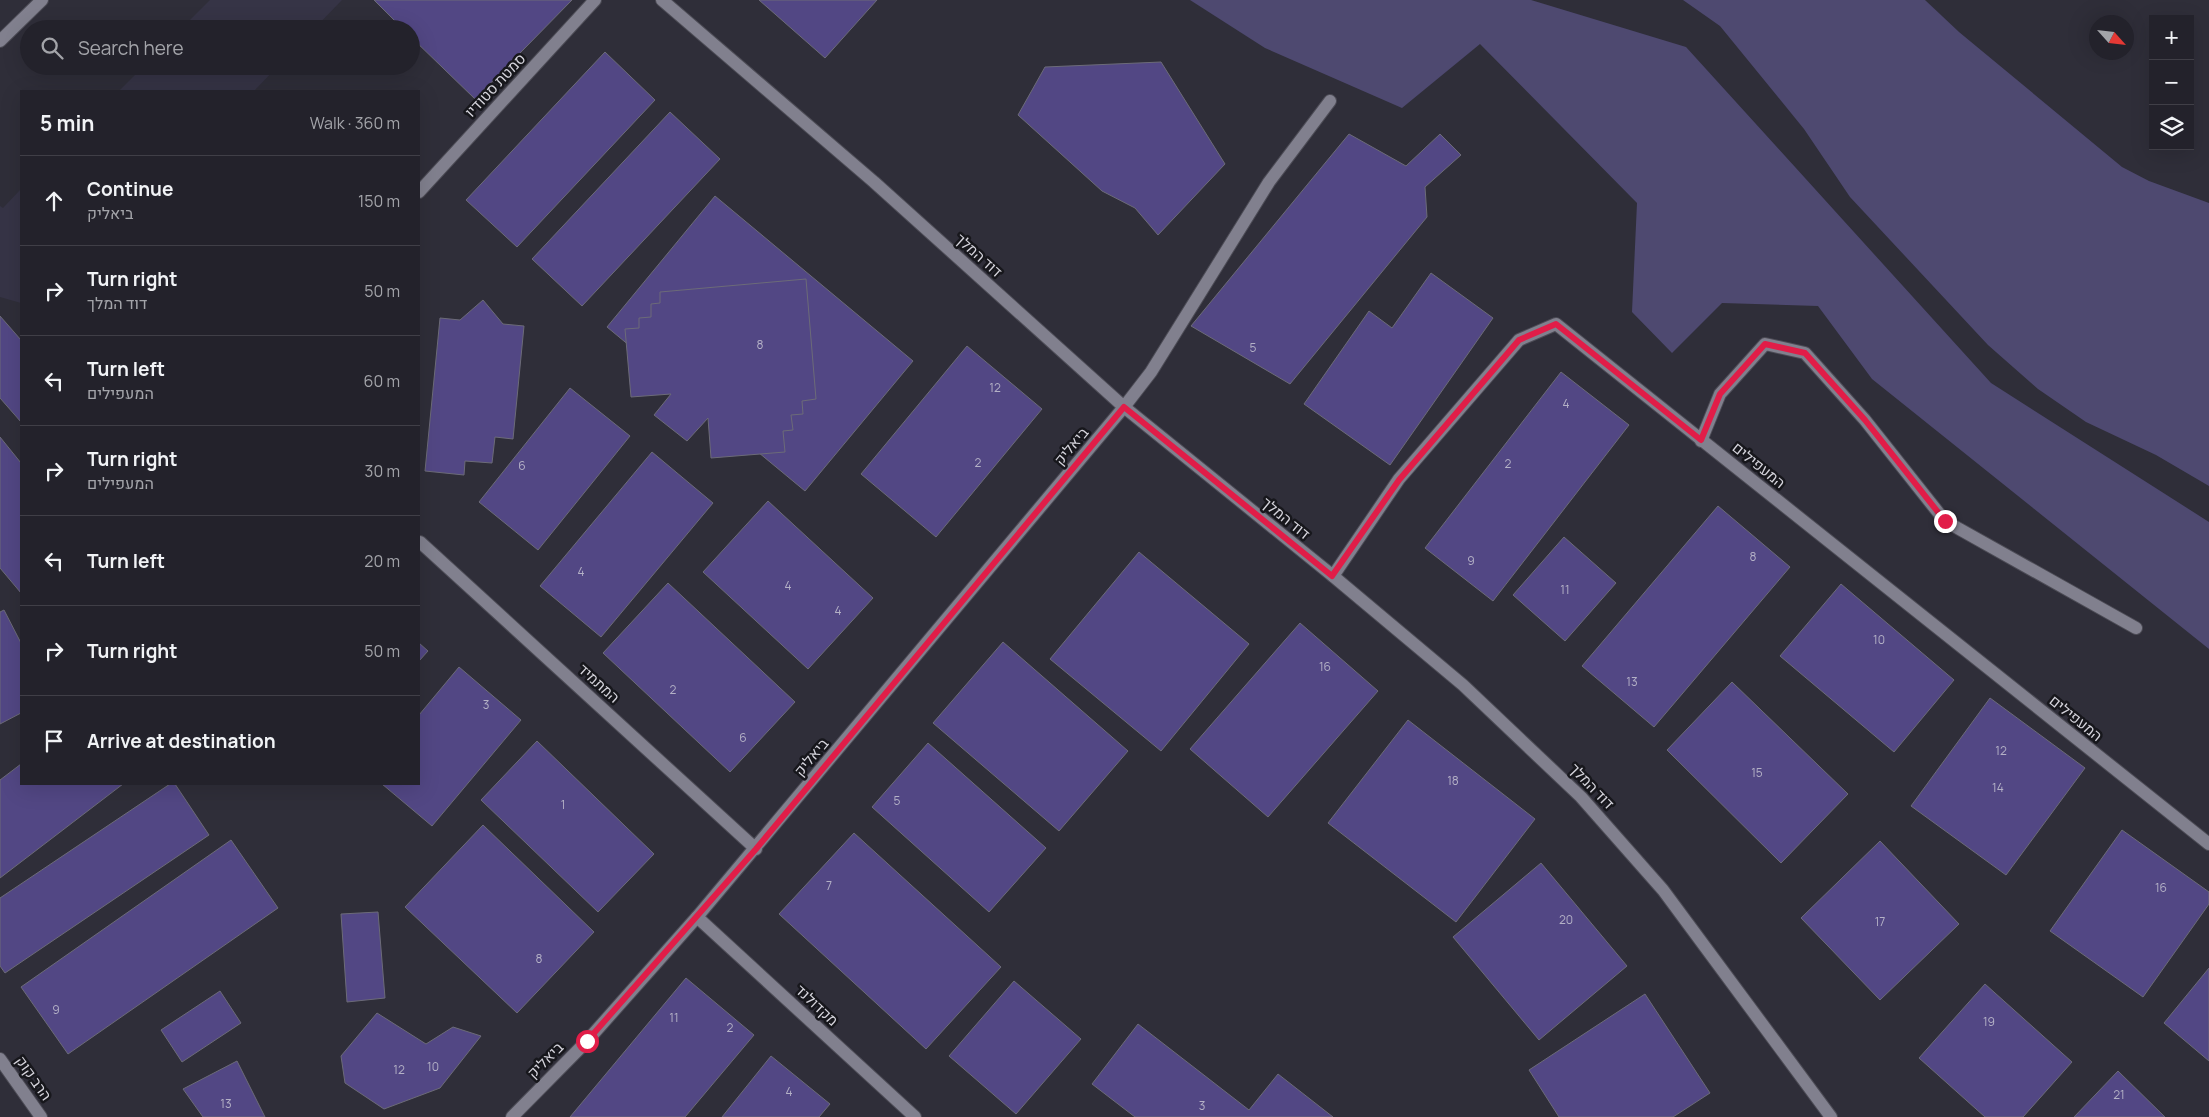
<!DOCTYPE html>
<meta charset="utf-8">
<style>
body{margin:0;font-family:Manrope,Heebo,sans-serif;background:#2b2a33;color:#f1f3f6}
.controls{position:absolute;right:15px;top:15px;display:grid;overflow:hidden;border-radius:0px;box-shadow:0 5px 20px #0002}
.controls button{width:45px;height:45px;display:grid;place-items:center;padding:0;border:0;border-bottom:1px solid #403f47;background:#23222b;color:#f1f3f6;font:25px sans-serif}
.compass{position:absolute;left:2089px;top:15px;width:45px;height:45px;border-radius:50%;background:#23222b;box-shadow:0 5px 20px #0002;rotate:117deg}
.stop{position:absolute;width:15px;height:15px;margin:-11px;border:4px solid #e11d48;border-radius:50%;background:#fff}
.stop.end{background:#e11d48;border-color:#fff;box-shadow:0 1px 5px #0008}
.list{margin:0;padding:0;list-style:none}
h2{display:flex;justify-content:space-between;align-items:center;height:65px;margin:0;padding:0 20px;font-size:21px}
h2 small{font-size:16px;font-weight:400;color:#a3a4a9}
.list li{display:grid;grid-template-columns:32px 1fr auto;gap:15px;align-items:center;box-sizing:border-box;height:90px;padding:0 20px;border-top:1px solid #403f47}
.list b{display:block;font-size:19px;white-space:nowrap}
.list p{margin:0;font-size:16px;white-space:nowrap;color:#a3a4a9}
.list em{font-size:16px;font-style:normal;color:#a3a4a9}
.icon{flex:none;width:28px;height:28px;fill:none;stroke:currentColor;stroke-width:2;stroke-linecap:round;stroke-linejoin:round}
.map{position:relative;flex:none;width:2209px;height:1117px;overflow:hidden}
.search{position:absolute;background:#23222b;box-shadow:0 5px 20px #0002;left:20px;top:20px;width:400px;height:55px;display:flex;align-items:center;gap:12px;box-sizing:border-box;padding:0 18px;border-radius:28px;color:#a3a4a9;font-size:19px}
.panel{position:absolute;background:#23222b;box-shadow:0 5px 20px #0002;left:20px;top:90px;width:400px;height:695px;border-radius:0px}
.map>svg:first-child{display:block}
.built{fill:#363446}
.green{fill:#4e4970}
.building{fill:#524784;stroke:#6c6b78}
.lines{fill:none;stroke-linecap:round;stroke-linejoin:round}
.lane-casing{stroke:#4c4b55;stroke-width:14}
.street-casing{stroke:#4c4b55;stroke-width:14}
.secondary-casing{stroke:#4c4b55;stroke-width:14}
.lane{stroke:#81808e;stroke-width:12}
.street{stroke:#81808e;stroke-width:12}
.secondary{stroke:#81808e;stroke-width:12}
.route{stroke:#e11d48;stroke-width:6}
.labels{text-anchor:middle;dominant-baseline:central;stroke-width:5;stroke-linejoin:round;paint-order:stroke}
.number-label{font-size:12px;fill:#b4b1c6}
.street-label{font-size:15px;fill:#d5d4dc;stroke:#17171c}
</style>
<div class="map">
<svg width="2209" height="1117" viewBox="0 0 2209 1117">
<rect width="100%" height="100%" fill="#2f2e39"/>
<!-- built -->
<g class="built">
<path d="M210 0H342L314 29H181Z"/>
<path d="M144 66H278L254 91H119Z"/>
<path d="M21 189V303L0 297V206L3 208Z"/>
</g>
<!-- green -->
<g class="green">
<path d="M1190 0H1531L1686 47 1991 383 2209 522V649L1872 379 1818 306 1722 303 1672 353 1632 312 1637 203 1480 44 1402 108 1265 48Z"/>
<path d="M1683 0H1925L1959 32 2122 167 2149 181 2209 203V486L2156 455 2086 422 2038 389 1988 345 1850 197 1804 129 1720 26Z"/>
</g>
<!-- building -->
<g class="building">
<path d="M374 0H572L475 99 411 37V29H403Z"/>
<path d="M759 0H877L825 58Z"/>
<path d="M605 52 655 100 517 247 466 200Z"/>
<path d="M1161 62 1225 164 1158 235 1135 208 1102 191 1018 115 1045 67Z"/>
<path d="M670 112 720 159 582 306 532 259Z"/>
<path d="M1349 134 1406 166 1440 134 1461 155 1425 187 1427 217 1290 384 1191 326Z"/>
<path d="M715 196 913 361 805 491 607 327Z"/>
<path d="M1431 273 1493 318 1390 465 1304 404 1369 311 1392 328Z"/>
<path d="M806 279 816 399 802 401 803 414 791 415 793 430 783 431 785 452 711 458 708 418 687 441 654 415 671 394 631 397 625 329 639 328V318L651 317V304L660 303V292Z"/>
<path d="M483 300 503 324 524 326 513 439 495 437 492 463 465 461 464 475 425 471 440 318 460 320Z"/>
<path d="M0 316 21 340V422L0 398Z"/>
<path d="M967 346 1042 409 936 537 861 474Z"/>
<path d="M1561 372 1629 425 1493 601 1425 548Z"/>
<path d="M570 388 630 436 538 550 479 502Z"/>
<path d="M0 437 21 463V593L0 568Z"/>
<path d="M652 452 713 503 601 637 540 586Z"/>
<path d="M768 501 873 598 808 669 703 572Z"/>
<path d="M1718 506 1790 567 1654 727 1582 666Z"/>
<path d="M1564 537 1616 583 1565 641 1513 595Z"/>
<path d="M1139 552 1249 644 1161 751 1050 659Z"/>
<path d="M668 583 795 702 730 772 603 653Z"/>
<path d="M1841 584 1954 680 1894 752 1780 656Z"/>
<path d="M4 610 21 643V713L0 724V612Z"/>
<path d="M1300 623 1378 691 1268 817 1190 749Z"/>
<path d="M1003 642 1128 751 1059 831 933 723Z"/>
<path d="M419 643 428 651 419 661Z"/>
<path d="M459 667 521 720 432 826 382 784H419V715Z"/>
<path d="M1732 682 1848 794 1781 863 1667 750Z"/>
<path d="M1990 698 2085 768 2006 875 1911 806Z"/>
<path d="M1408 720 1535 819 1456 922 1328 823Z"/>
<path d="M537 741 654 854 598 912 481 800Z"/>
<path d="M928 743 1046 848 989 912 872 807Z"/>
<path d="M21 764V784H123L0 878V780Z"/>
<path d="M170 784H175L209 835 5 973 0 966V898Z"/>
<path d="M483 825 594 932 517 1013 405 907Z"/>
<path d="M2122 830 2209 892V904L2143 997 2050 931Z"/>
<path d="M854 833 1001 967 926 1049 779 914Z"/>
<path d="M231 840 278 908 68 1054 21 987Z"/>
<path d="M1880 841 1959 924 1880 1000 1801 918Z"/>
<path d="M1541 863 1627 966 1539 1040 1453 937Z"/>
<path d="M378 912 385 998 347 1002 341 914Z"/>
<path d="M2209 968V1061L2164 1023Z"/>
<path d="M686 978 754 1035 685 1117H570Z"/>
<path d="M1014 981 1081 1039 1016 1114 949 1056Z"/>
<path d="M1985 984 2072 1062 2023 1117H1985L1919 1058Z"/>
<path d="M220 991 241 1023 182 1062 161 1030Z"/>
<path d="M1645 994 1710 1093 1673 1117H1559L1529 1070Z"/>
<path d="M377 1013 426 1044 453 1027 481 1036 440 1088 384 1109 345 1083 341 1056Z"/>
<path d="M1138 1024 1249 1110 1278 1074 1333 1117H1135L1092 1084Z"/>
<path d="M771 1056 830 1104 819 1117H722Z"/>
<path d="M237 1061 265 1117H203L183 1089Z"/>
<path d="M2118 1071 2165 1117H2074Z"/>
</g>
<g class="lines">
<!-- lane casing -->
<g class="lane-casing">
<g id="lane">
<path d="M1124 407 1151 372 1269 182 1330 101"/>
<path d="M1701 441 1720 394 1765 344 1805 353 1865 420 1945 521 2136 628"/>
</g>
</g>
<!-- street casing -->
<g class="street-casing">
<g id="street">
<path d="M0 41 42 0"/>
<path d="M419 192 595 0"/>
<path d="M420 542 756 849"/>
<path d="M1333 576 1399 479 1519 340 1556 324 2209 844"/>
<path d="M697 917 915 1117"/>
<path d="M0 1059 41 1117"/>
<path d="M512 1117 587 1041 697 917 1124 407"/>
</g>
</g>
<!-- secondary casing -->
<g class="secondary-casing">
<path id="secondary" d="M662 0 874 182 1124 407 1333 576 1463 685 1581 797 1663 890 1831 1117"/>
</g>
<!-- lane -->
<use href="#lane" class="lane"/>
<!-- street -->
<use href="#street" class="street"/>
<!-- secondary -->
<use href="#secondary" class="secondary"/>
</g>
<g class="lines">
<!-- route -->
<path class="route" d="M587 1041 756 849 1124 407 1332 576 1399 480 1519 340 1556 324 1701 440 1720 394 1765 344 1805 353 1865 420 1945 521"/>
</g>
<g class="labels">
<!-- number labels -->
<g class="number-label">
<text x="760" y="344">8</text>
<text x="1253" y="347">5</text>
<text x="995" y="387">12</text>
<text x="1566" y="403">4</text>
<text x="978" y="462">2</text>
<text x="1508" y="463">2</text>
<text x="522" y="465">6</text>
<text x="1753" y="556">8</text>
<text x="1471" y="560">9</text>
<text x="581" y="571">4</text>
<text x="788" y="585">4</text>
<text x="1565" y="589">11</text>
<text x="838" y="610">4</text>
<text x="1879" y="639">10</text>
<text x="1325" y="666">16</text>
<text x="1632" y="681">13</text>
<text x="673" y="689">2</text>
<text x="486" y="704">3</text>
<text x="743" y="737">6</text>
<text x="2001" y="750">12</text>
<text x="1757" y="772">15</text>
<text x="1453" y="780">18</text>
<text x="1998" y="787">14</text>
<text x="897" y="800">5</text>
<text x="563" y="804">1</text>
<text x="829" y="885">7</text>
<text x="2161" y="887">16</text>
<text x="1566" y="919">20</text>
<text x="1880" y="921">17</text>
<text x="539" y="958">8</text>
<text x="56" y="1009">9</text>
<text x="674" y="1017">11</text>
<text x="1989" y="1021">19</text>
<text x="730" y="1027">2</text>
<text x="433" y="1066">10</text>
<text x="399" y="1069">12</text>
<text x="789" y="1091">4</text>
<text x="2119" y="1094">21</text>
<text x="226" y="1103">13</text>
<text x="1202" y="1105">3</text>
</g>
<!-- street labels -->
<g class="street-label">
<text transform="translate(495 85) rotate(-47)">סמטת סטודיו</text>
<text transform="translate(979 255) rotate(42)">דוד המלך</text>
<text transform="translate(1071 446) rotate(-50)">ביאליק</text>
<text transform="translate(1759 465) rotate(39)">המעפילים</text>
<text transform="translate(1286 518) rotate(39)">דוד המלך</text>
<text transform="translate(599 683) rotate(42)">המתמיד</text>
<text transform="translate(2076 718) rotate(39)">המעפילים</text>
<text transform="translate(811 757) rotate(-50)">ביאליק</text>
<text transform="translate(1592 786) rotate(46)">דוד המלך</text>
<text transform="translate(817 1005) rotate(43)">מקדולנד</text>
<text transform="translate(545 1060) rotate(-45)">ביאליק</text>
<text transform="translate(34 1078) rotate(55)">הרב קוק</text>
</g>
</g>
</svg>
<div class="controls">
<button>+</button>
<button>−</button>
<button><svg class="icon" aria-label="layers" viewBox="0 0 24 24"><path d="M12 4l9 5-9 5-9-5zM3 14l9 5 9-5"/></svg></button>
</div>
<svg class="compass" viewBox="-18 -18 36 36"><path d="M0-13l5 13h-10z" fill="#e53935"/><path d="M0 13l5-13h-10z" fill="#a3a4a9"/></svg>
<div class="stop" style="left:587px;top:1041px"></div>
<div class="stop end" style="left:1945px;top:521px"></div>
<div class="search"><svg class="icon" aria-label="search" viewBox="0 0 24 24"><circle cx="10" cy="10" r="6"/><path d="M15 15l6 6"/></svg>Search here</div>
<section class="panel">
<h2>5 min<small>Walk · 360 m</small></h2>
<ul class="list">
<li><svg class="icon" aria-label="ahead" viewBox="0 0 24 24"><path d="M12 20V5M6 11l6-6 6 6"/></svg><div><b>Continue</b><p>ביאליק</p></div><em>150 m</em></li>
<li><svg class="icon" aria-label="right" viewBox="0 0 24 24"><path d="M7 20v-9h11M14 6l5 5-5 5"/></svg><div><b>Turn right</b><p>דוד המלך</p></div><em>50 m</em></li>
<li><svg class="icon" aria-label="left" viewBox="0 0 24 24"><path d="M17 20v-9H6M10 6l-5 5 5 5"/></svg><div><b>Turn left</b><p>המעפילים</p></div><em>60 m</em></li>
<li><svg class="icon" aria-label="right" viewBox="0 0 24 24"><path d="M7 20v-9h11M14 6l5 5-5 5"/></svg><div><b>Turn right</b><p>המעפילים</p></div><em>30 m</em></li>
<li><svg class="icon" aria-label="left" viewBox="0 0 24 24"><path d="M17 20v-9H6M10 6l-5 5 5 5"/></svg><div><b>Turn left</b></div><em>20 m</em></li>
<li><svg class="icon" aria-label="right" viewBox="0 0 24 24"><path d="M7 20v-9h11M14 6l5 5-5 5"/></svg><div><b>Turn right</b></div><em>50 m</em></li>
<li><svg class="icon" aria-label="arrive" viewBox="0 0 24 24"><path d="M6 21V4h12l-3 4 3 4H6"/></svg><div><b>Arrive at destination</b></div></li>
</ul>
</section>
</div>
